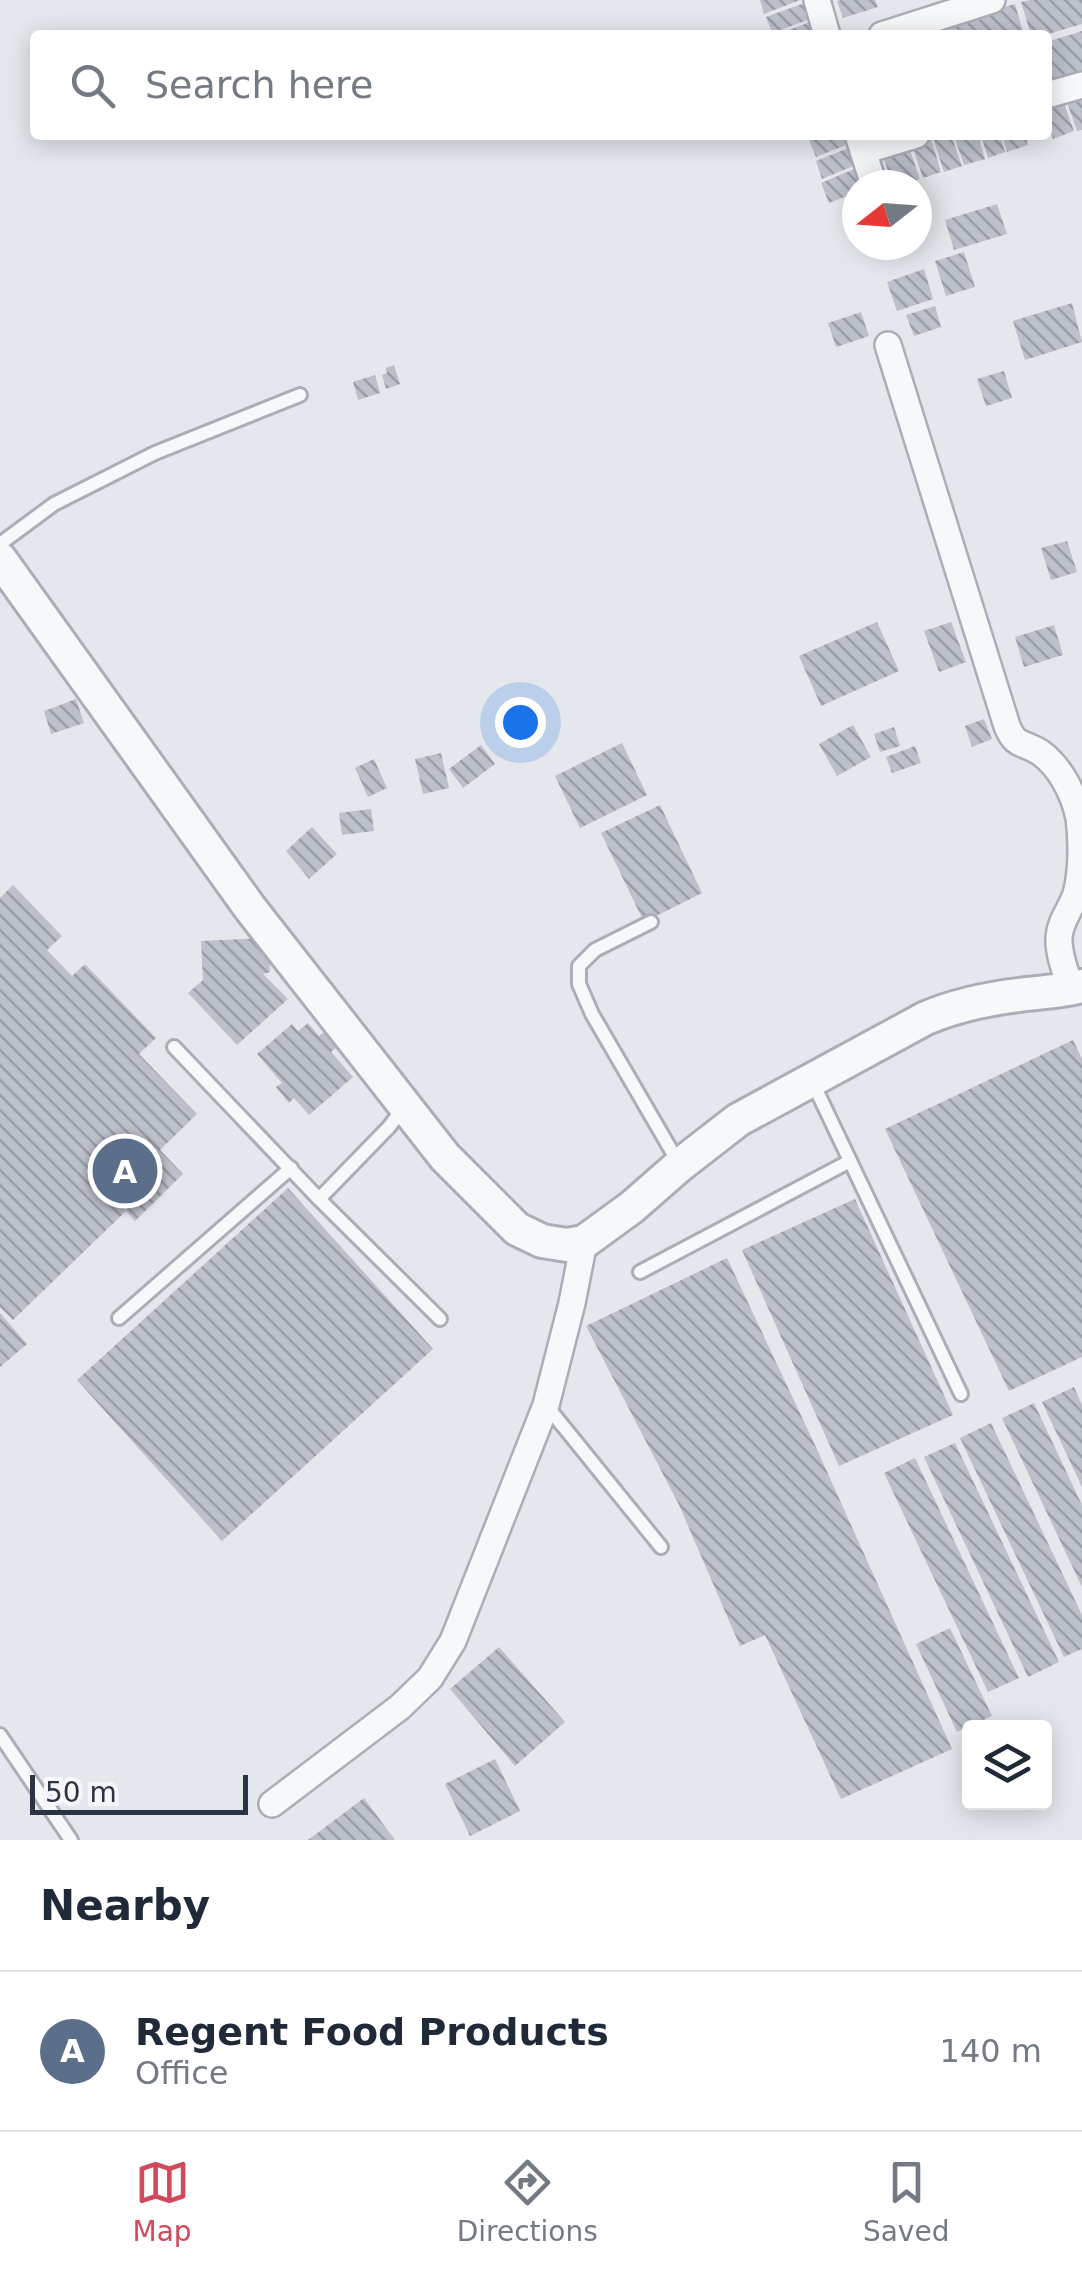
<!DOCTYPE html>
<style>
body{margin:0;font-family:"DejaVu Sans",sans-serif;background:#f6f6f7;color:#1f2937}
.controls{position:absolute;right:30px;bottom:30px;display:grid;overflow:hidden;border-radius:10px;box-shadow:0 5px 25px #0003}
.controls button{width:90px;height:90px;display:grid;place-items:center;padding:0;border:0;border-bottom:2px solid #e0e1e3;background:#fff;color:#1f2937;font:50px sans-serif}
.compass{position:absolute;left:842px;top:170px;width:90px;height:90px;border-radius:50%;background:#fff;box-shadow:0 5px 25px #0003;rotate:253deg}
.scale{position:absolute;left:30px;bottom:25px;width:218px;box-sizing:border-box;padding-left:10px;border:5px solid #2b3445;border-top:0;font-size:28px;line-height:35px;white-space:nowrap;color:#2b3445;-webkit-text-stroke:8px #f4f6f9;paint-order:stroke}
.you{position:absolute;left:520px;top:722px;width:35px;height:35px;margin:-25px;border:8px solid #fff;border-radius:50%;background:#1a73e8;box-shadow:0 0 0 15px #1a73e833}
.badge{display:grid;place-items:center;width:65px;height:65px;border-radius:50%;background:#d1495b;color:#fff;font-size:32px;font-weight:700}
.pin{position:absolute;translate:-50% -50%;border:5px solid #fff;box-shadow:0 2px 10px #0006}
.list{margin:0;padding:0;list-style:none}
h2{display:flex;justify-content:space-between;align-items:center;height:130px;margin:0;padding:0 40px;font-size:42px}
h2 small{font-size:32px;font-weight:400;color:#747a83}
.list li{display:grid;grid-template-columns:65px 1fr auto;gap:30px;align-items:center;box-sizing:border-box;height:160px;padding:0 40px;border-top:2px solid #e0e1e3}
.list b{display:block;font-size:38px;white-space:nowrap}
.list p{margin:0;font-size:32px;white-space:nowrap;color:#747a83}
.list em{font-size:32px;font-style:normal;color:#747a83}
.icon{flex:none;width:55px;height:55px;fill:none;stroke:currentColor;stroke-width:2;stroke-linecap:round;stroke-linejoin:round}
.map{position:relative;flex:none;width:1082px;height:1840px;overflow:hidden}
.search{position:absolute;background:#fff;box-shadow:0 5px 25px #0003;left:30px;right:30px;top:30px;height:110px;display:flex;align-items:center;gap:25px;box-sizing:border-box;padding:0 35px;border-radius:10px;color:#747a83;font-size:38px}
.sheet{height:290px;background:#fff}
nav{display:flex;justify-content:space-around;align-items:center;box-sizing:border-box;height:140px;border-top:2px solid #e0e1e3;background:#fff;font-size:28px;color:#747a83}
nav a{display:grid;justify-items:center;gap:5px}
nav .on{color:#d1495b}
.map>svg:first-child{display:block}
.building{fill:url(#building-back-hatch)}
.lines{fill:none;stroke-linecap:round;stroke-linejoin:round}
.service-casing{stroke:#a9aeb7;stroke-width:18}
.minor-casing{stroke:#a9aeb7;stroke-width:30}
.tertiary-casing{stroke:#a9aeb7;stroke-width:38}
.service{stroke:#f7f8fa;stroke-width:12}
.minor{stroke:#f7f8fa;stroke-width:25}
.tertiary{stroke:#f7f8fa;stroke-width:32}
</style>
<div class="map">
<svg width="1082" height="1840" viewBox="0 0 1082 1840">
<defs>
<pattern id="building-back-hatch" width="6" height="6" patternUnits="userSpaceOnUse" patternTransform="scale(2.5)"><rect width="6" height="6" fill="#bbc0ca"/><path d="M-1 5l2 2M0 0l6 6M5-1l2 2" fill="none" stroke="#989da6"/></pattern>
</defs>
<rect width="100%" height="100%" fill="#e4e7ec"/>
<!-- building -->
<g class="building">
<path d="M760 0H800L764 14Z"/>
<path d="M842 0H875L878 7 843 18 837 1Z"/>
<path d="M1030 0H1082V24L1045 35H1031L1021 2Z"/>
<path d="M807 2 813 18 772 33 766 17Z"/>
<path d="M1015 4 1024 35H909V34Z"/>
<path d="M812 21 818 35H776Z"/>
<path d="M1082 31V73L1047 84V42Z"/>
<path d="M1082 87V130L1077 131 1064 93Z"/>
<path d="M1060 92 1074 131 1053 139 1047 121V96Z"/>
<path d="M821 135H848L851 143 816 157 809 140Z"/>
<path d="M926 135H930L941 172 923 178 910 140Z"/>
<path d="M932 135H951L962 166 944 172Z"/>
<path d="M954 135H978L985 159 964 165Z"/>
<path d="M981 135H1000L1005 152 988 158Z"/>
<path d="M1002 135H1025L1028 145 1007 152Z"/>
<path d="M907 142 920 179 902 185H893L881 151Z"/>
<path d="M851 147 858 164 822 179 816 161Z"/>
<path d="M859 167 866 185H857V192L829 203 821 183Z"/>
<path d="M997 204 1007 234 954 250 945 220Z"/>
<path d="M964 252 975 287 946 296 935 261Z"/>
<path d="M924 269 933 299 897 311 887 282Z"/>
<path d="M1072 303 1082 342 1025 360 1013 321Z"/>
<path d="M935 306 941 327 914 336 906 315Z"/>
<path d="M861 312 869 336 836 347 828 323Z"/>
<path d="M394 365 400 384 386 389 382 375 387 373 386 368Z"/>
<path d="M1004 371 1012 398 986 406 977 379Z"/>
<path d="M375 375 380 393 358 400 353 382Z"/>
<path d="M1067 541 1077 572 1051 580 1041 548Z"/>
<path d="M877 622 899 671 821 706 799 656Z"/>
<path d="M951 622 966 662 939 672 924 631Z"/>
<path d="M1054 625 1063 655 1024 667 1015 637Z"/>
<path d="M76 699 84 723 51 734 44 711Z"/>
<path d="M984 719 992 739 972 747 965 726Z"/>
<path d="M853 725 871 757 837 776 819 744Z"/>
<path d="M894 727 900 746 880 752 874 734Z"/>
<path d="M622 743 647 795 580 828 555 776Z"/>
<path d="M481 745 495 764 463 788 449 769Z"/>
<path d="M915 746 921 763 892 773 886 757Z"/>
<path d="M441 753 449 788 423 794 415 759Z"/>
<path d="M374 759 387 788 368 797 355 768Z"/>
<path d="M660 805 702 893 644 922 601 833Z"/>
<path d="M371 809 374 831 342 835 339 813Z"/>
<path d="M312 827 337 854 309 879 286 851Z"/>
<path d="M13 885 62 936 47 950 72 976 85 964 156 1038 139 1054 197 1114 160 1150 183 1174 135 1221 126 1211 13 1320 0 1307V898Z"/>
<path d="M268 938 270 972 263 974 288 999 237 1045 188 993 203 980 201 941Z"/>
<path d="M308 1023 319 1036 324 1032 337 1047 331 1052 353 1077 309 1115 294 1098 289 1103 276 1087 282 1083 257 1054 292 1024 298 1031Z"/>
<path d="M1073 1040 1082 1059V1357L1009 1391 885 1129Z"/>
<path d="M288 1188 433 1349 222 1541 77 1380Z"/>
<path d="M855 1199 953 1415 839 1466 742 1250Z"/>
<path d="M727 1258 815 1445 952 1749 841 1799 765 1635 740 1646 679 1505 586 1326Z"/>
<path d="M0 1313 27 1344 0 1367Z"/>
<path d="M1074 1387 1082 1405V1487L1042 1402Z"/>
<path d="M1034 1403 1082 1505V1587L1002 1418Z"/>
<path d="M991 1423 1082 1615V1649L1064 1657 960 1438Z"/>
<path d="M955 1443 1059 1662 1028 1677 924 1457Z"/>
<path d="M915 1458 1019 1678 988 1692 884 1473Z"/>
<path d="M950 1628 992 1716 957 1732 916 1644Z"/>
<path d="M499 1647 565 1722 515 1766 450 1689Z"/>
<path d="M495 1759 520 1811 470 1836 445 1784Z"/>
<path d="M364 1798 395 1840H308Z"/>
</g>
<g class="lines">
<!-- service casing -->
<g class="service-casing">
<g id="service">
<path d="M0 544 54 504 155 453 300 395"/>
<path d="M651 922 595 950 579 966V984L592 1014 678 1162"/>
<path d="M174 1047 319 1199 440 1319"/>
<path d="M813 1083 961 1394"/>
<path d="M319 1199 389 1127 404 1107"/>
<path d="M640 1272 850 1161"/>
<path d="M119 1318 291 1168"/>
<path d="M546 1405 661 1547"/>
<path d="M0 1735 71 1840"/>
</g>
</g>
<!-- minor casing -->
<g class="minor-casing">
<g id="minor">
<path d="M817 0 827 35"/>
<path d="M882 35 992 0"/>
<path d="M1047 95 1082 85"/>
<path d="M858 135 874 185"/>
<path d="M863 151 916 135"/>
<path d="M888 345 1007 726C1016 748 1023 741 1041 753 1061 768 1074 794 1079 818 1082 840 1082 873 1076 894 1071 909 1060 921 1059 937 1058 954 1066 973 1071 989"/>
<path d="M272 1804 400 1707 430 1678 453 1641 546 1405 572 1303 584 1242"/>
</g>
</g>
<!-- tertiary casing -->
<g class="tertiary-casing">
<path id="tertiary" d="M0 559 250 908 445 1157 517 1229 542 1241 567 1245 584 1242 632 1207 680 1165 738 1120 926 1018C957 1005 986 999 1019 995 1040 992 1061 992 1082 986"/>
</g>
<!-- service -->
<use href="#service" class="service"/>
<!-- minor -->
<use href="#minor" class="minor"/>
<!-- tertiary -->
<use href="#tertiary" class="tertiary"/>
</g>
</svg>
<div class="controls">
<button><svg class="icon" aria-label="layers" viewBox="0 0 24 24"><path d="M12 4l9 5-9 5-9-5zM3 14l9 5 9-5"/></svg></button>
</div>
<svg class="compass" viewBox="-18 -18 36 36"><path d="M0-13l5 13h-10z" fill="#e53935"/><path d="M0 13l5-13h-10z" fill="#747a83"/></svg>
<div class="scale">50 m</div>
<div class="you"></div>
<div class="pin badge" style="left:125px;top:1171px;background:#5c6f8a">A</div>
<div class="search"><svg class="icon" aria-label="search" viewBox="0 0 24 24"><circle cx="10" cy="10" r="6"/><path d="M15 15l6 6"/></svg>Search here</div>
</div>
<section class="sheet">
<h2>Nearby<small></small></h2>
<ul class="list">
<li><span class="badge" style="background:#5c6f8a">A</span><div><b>Regent Food Products</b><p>Office</p></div><em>140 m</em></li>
</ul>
</section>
<nav>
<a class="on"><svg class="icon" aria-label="map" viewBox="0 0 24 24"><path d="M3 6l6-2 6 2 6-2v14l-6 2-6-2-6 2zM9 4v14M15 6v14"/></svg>Map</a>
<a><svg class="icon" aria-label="directions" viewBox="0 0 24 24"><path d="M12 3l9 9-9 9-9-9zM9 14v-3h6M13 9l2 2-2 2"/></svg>Directions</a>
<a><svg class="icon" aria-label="saved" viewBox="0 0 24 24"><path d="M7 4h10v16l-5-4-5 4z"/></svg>Saved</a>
</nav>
